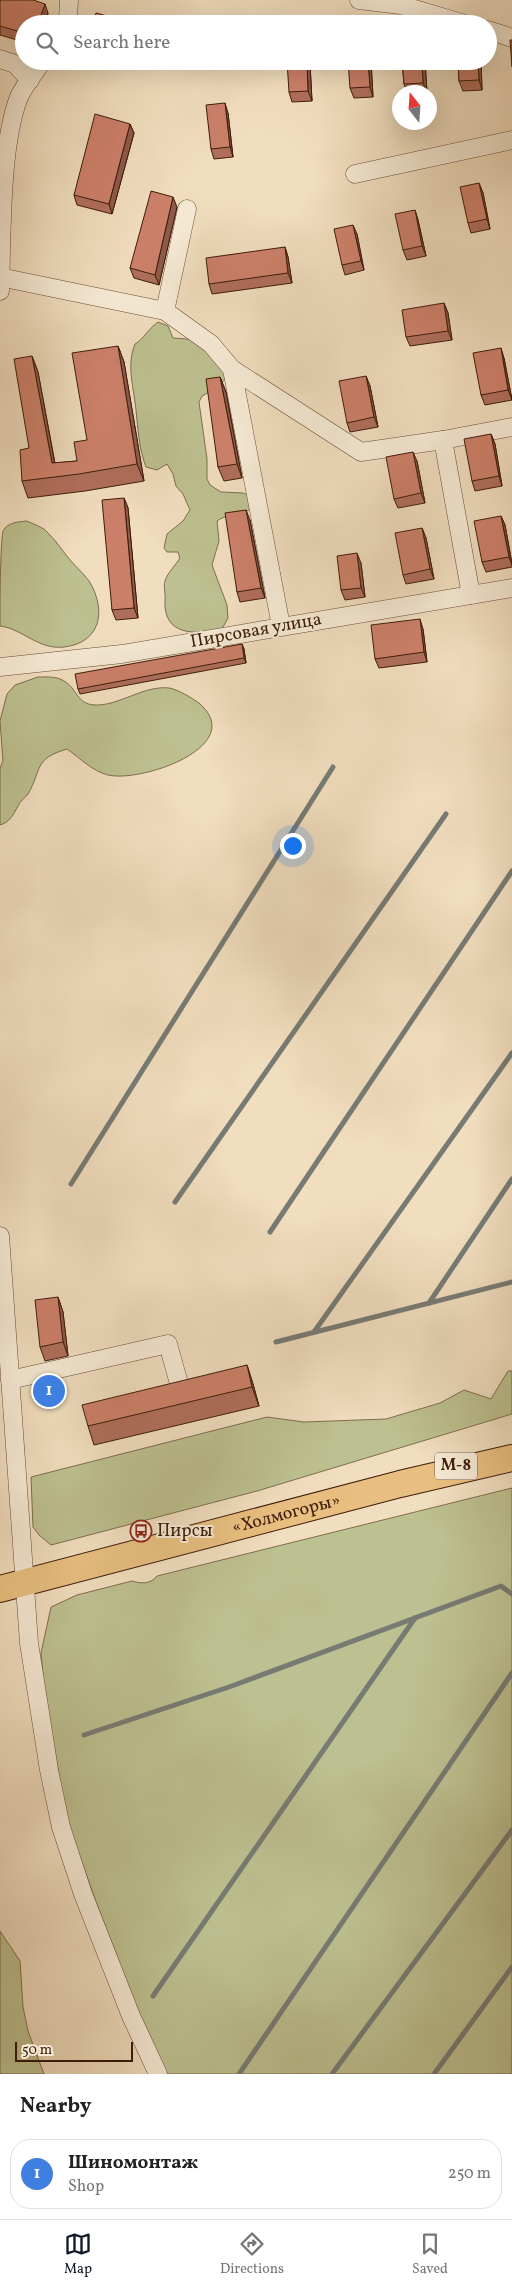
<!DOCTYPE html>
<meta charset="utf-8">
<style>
body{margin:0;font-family:Vollkorn,serif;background:#f2f2f2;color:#222}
.compass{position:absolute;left:392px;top:85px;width:45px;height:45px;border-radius:50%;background:#fff;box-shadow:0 5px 20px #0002;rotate:343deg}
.scale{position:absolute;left:15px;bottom:12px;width:118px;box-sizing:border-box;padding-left:5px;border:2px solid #3d1c0b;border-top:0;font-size:14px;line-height:18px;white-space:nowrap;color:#3d1c0b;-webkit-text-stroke:4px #f6ead5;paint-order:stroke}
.you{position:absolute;left:292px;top:845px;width:18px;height:18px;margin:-12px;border:4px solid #fff;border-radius:50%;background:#1a73e8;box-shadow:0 0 0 8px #1a73e833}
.badge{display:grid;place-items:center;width:32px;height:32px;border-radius:50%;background:#111827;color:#fff;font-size:16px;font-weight:700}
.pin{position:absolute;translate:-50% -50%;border:2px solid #fff;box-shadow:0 1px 5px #0006}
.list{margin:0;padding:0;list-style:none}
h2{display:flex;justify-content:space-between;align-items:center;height:65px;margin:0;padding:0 20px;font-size:21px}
h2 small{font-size:16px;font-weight:400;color:#767676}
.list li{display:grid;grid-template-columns:32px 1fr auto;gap:15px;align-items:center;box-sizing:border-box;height:70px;margin:0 10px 10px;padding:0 10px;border:1px solid #e0e0e0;border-radius:20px}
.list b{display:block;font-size:19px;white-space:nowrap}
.list p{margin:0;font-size:16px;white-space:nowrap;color:#767676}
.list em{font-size:16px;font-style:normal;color:#767676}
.icon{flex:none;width:28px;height:28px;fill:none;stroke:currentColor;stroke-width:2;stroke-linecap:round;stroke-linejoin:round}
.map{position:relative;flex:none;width:512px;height:2074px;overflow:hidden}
.search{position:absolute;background:#fff;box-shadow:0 5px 20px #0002;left:15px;right:15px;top:15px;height:55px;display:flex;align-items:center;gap:12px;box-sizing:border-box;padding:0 18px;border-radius:28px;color:#767676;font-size:19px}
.sheet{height:145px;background:#fff}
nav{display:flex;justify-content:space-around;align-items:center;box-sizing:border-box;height:70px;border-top:1px solid #e0e0e0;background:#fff;font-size:14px;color:#767676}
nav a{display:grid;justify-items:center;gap:2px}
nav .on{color:#111827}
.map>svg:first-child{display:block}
.green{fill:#bdc090;stroke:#7d6e4e}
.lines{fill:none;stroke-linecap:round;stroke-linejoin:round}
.stream{stroke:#777b74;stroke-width:5}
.minor-casing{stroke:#6a4c38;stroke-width:19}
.highway-casing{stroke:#3d1c0b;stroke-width:28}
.minor{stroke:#f6ead5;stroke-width:18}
.highway{stroke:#e8bf80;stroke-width:26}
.wall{fill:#af6e5b;stroke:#3d1c0b}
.shaded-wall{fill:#8f5a4a;stroke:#3d1c0b}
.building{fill:#cc806a;stroke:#3d1c0b}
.labels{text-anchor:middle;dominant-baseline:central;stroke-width:4;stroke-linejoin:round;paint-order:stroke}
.shield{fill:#f6ead5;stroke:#745a48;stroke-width:1}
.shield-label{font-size:16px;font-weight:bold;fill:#3d1c0b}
.street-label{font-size:18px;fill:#3d1c0b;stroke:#f6ead5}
.poi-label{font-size:18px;fill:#3d1c0b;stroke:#f6ead5;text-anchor:start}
</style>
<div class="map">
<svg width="512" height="2074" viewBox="0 0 512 2074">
<rect width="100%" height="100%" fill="#f1debf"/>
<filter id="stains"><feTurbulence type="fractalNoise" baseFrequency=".004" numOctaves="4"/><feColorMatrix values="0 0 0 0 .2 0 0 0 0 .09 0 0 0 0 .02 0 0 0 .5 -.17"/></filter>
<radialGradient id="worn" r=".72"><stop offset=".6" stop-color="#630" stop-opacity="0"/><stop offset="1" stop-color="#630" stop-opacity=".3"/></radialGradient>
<!-- green -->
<g class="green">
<path d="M158 322 168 326 173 338 199 340 224 372 225 379 217 388 202 396 199 402 207 459V479L210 485 221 492 243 493 250 496 251 508C242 517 227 513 217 521L219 541 212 565 227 605 228 618 222 629C195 635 163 636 165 600 166 594 163 587 165 581 168 572 175 566 180 558L178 552H167L164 548 167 534 183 521 190 510 183 494 176 486 173 474 167 464 157 470 146 467C139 449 138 429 136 410 134 389 126 365 135 344 144 339 147 330 158 322Z"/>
<path d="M27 521C33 524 43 527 47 532 56 540 63 552 71 561 77 568 84 574 89 581 107 610 101 643 64 647 38 650 23 629 0 626 0 605 0 549 3 531 8 522 18 522 27 521Z"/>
<path d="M38 677C47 677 56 676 64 681 78 689 76 704 95 705 119 706 144 685 169 688 177 689 192 698 199 703 249 746 141 783 108 775 92 771 80 758 67 749 33 759 42 770 28 794 25 798 20 801 18 806 13 815 10 822 0 825V768L3 761 0 721 7 694 15 685Z"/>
<path d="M508 1371H512V1414L257 1491 51 1545 39 1535 33 1527 31 1477 267 1417 304 1422 386 1419 440 1403 464 1390 491 1399Z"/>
<path d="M512 1488V2074H167L137 2008 96 1902 67 1820 45 1696 41 1653 51 1607 77 1595 132 1581C141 1584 151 1584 157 1576Z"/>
<path d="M0 1931 20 1961 23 2007 28 2031 44 2074H0Z"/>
</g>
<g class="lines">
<!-- stream -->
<g class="stream">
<path d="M71 1184 333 767"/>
<path d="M175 1202 446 814"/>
<path d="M270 1232 512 871"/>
<path d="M429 1303 512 1179"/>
<path d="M314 1332 512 1053"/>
<path d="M276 1342 512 1282"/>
<path d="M84 1735 229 1687 501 1586 512 1594"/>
<path d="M153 1996 415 1618"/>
<path d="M239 2074 512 1673"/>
<path d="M332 2074 512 1830"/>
<path d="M434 2074 512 1967"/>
</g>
<!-- minor casing -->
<g class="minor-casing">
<g id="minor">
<path d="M359 0 401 5 465 24"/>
<path d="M65 24 68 19 69 0"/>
<path d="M488 30 512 38"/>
<path d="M0 59 15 64 30 80"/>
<path d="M355 174 512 140"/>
<path d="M187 209 165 311 211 344 232 369 361 452 443 440"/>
<path d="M0 277 165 311"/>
<path d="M0 291C2 236 0 145 19 97 25 84 35 73 42 61"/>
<path d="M232 369 281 626"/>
<path d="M471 595 443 440 512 427"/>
<path d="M0 667 122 654 512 588"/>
<path d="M0 1236 29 1643 49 1770 61 1827 83 1894 131 2016 158 2074"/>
<path d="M10 1380 168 1344 178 1380"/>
</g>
</g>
<!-- highway casing -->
<g class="highway-casing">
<g id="highway">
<path id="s1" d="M0 1589 400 1484 512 1458"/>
</g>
</g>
<!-- minor -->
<use href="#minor" class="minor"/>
<!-- highway -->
<use href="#highway" class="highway"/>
</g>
<!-- wall -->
<g class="wall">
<path d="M0 0 48 13 45 24H24V42L0 35Z"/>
<path d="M126 61H144L143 66Z"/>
<path d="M371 61 373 97 354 98 350 88Z"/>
<path d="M402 61H425L427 92H407L404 84Z"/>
<path d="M458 61H481L482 90 463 91 459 81Z"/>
<path d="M310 64 312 101 292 102 289 92Z"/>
<path d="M228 113 233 157 214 159 211 149Z"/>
<path d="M130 124 134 133 112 214 77 205 74 195Z"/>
<path d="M479 183 483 193 490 229 471 233 468 223Z"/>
<path d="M177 207 159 285 134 278 130 268Z"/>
<path d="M415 210 418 220 426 256 407 260 403 250Z"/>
<path d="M357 234 364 270 345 275 342 265Z"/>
<path d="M285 247 288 257 292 283 212 294 209 284Z"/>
<path d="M444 303 448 313 452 340 410 346 406 337Z"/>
<path d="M118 346 124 362 144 481 85 491 28 498 22 481 29 448 32 356 38 372 55 463 77 461 87 440Z"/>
<path d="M504 358 512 400 485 405 481 395Z"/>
<path d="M366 376 370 386 378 427 350 432 347 423Z"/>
<path d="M220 377 226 392 242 478 224 481 218 467Z"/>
<path d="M491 434 495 444 502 486 475 491 472 481Z"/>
<path d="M417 461 425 503 398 508 394 499Z"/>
<path d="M124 498 128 508 138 618 116 620 112 610Z"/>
<path d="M501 516 505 525 512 563V567L486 572 482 562Z"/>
<path d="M250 520 265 598 240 602 237 592Z"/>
<path d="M422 528 426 538 434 579 406 584 403 575Z"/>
<path d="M361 563 365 597 345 600 341 590Z"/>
<path d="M423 629 427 662 379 668 375 659Z"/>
<path d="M242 644 244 649 246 663 80 694 78 689Z"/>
<path d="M58 1297 63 1312 68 1356 45 1361 40 1347Z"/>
<path d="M247 1365 253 1384 259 1406 94 1445 88 1426Z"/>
</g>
<!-- shaded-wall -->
<g class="shaded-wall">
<path d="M45 4 48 13 45 24H38Z"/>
<path d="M307 61H309L310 64 312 101 308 91Z"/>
<path d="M368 61H371L373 97 370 87Z"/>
<path d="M422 61H425L427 92 423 83Z"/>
<path d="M478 61H481L482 90 479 80Z"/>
<path d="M225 103 228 113 233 157 230 147Z"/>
<path d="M130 124 134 133 112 214 109 204Z"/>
<path d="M479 183 483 193 490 229 487 219Z"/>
<path d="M173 197 177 207 159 285 155 275Z"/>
<path d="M415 210 418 220 426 256 422 246Z"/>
<path d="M353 225 357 234 364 270 361 261Z"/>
<path d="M285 247 288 257 292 283 288 273Z"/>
<path d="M444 303 448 313 452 340 448 331Z"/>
<path d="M118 346 124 362 144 481 137 464Z"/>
<path d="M501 348 504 358 512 400 508 390Z"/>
<path d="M32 356 38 372 57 476 52 463Z"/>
<path d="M366 376 370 386 378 427 374 417Z"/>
<path d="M220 377 226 392 242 478 237 464Z"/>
<path d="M491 434 495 444 502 486 499 476Z"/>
<path d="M413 452 417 461 425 503 421 493Z"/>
<path d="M124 498 128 508 138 618 134 608Z"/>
<path d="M246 510 250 520 265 598 261 588Z"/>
<path d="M501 516 505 525 512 565 509 557Z"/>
<path d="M422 528 426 538 434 579 430 569Z"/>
<path d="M357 553 361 563 365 597 361 588Z"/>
<path d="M420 619 423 629 427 662 424 652Z"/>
<path d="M242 644 244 649 246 663 244 658Z"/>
<path d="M58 1297 63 1312 68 1356 63 1342Z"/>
<path d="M247 1365 253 1384 259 1406 252 1387Z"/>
</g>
<!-- building -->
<g class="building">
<path d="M0 0H33L45 4 38 24H24V33L0 26Z"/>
<path d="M96 13 137 24H93Z"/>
<path d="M510 40H512V67Z"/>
<path d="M287 61H307L308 91 289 92Z"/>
<path d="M348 61H368L370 87 350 88Z"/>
<path d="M402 61H422L423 83 404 84Z"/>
<path d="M458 61H478L479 80 459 81Z"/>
<path d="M225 103 230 147 211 149 206 105Z"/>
<path d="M95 114 130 124 109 204 74 195Z"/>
<path d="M479 183 487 219 468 223 460 187Z"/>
<path d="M151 191 173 197 155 275 130 268Z"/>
<path d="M415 210 422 246 403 250 395 214Z"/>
<path d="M353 225 361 261 342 265 334 229Z"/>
<path d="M285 247 288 273 209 284 206 258Z"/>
<path d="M444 303 448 331 406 337 402 310Z"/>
<path d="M118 346 137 464 79 474 22 481 20 450 29 448 14 359 32 356 52 463 77 461 74 442 87 440 72 353Z"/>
<path d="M501 348 508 390 481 395 473 353Z"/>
<path d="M366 376 374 417 347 423 339 381Z"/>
<path d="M220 377 237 464 218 467 206 379Z"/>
<path d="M491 434 499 476 472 481 464 439Z"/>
<path d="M413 452 421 493 394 499 386 457Z"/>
<path d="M124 498 134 608 112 610 102 500Z"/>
<path d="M246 510 261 588 237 592 225 513Z"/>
<path d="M501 516 509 557 482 562 474 521Z"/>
<path d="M422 528 430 569 403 575 395 533Z"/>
<path d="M357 553 361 588 341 590 337 556Z"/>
<path d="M420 619 424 652 375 659 371 625Z"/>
<path d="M242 644 244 658 78 689 75 674Z"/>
<path d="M58 1297 63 1342 40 1347 35 1300Z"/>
<path d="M247 1365 252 1387 88 1426 82 1405Z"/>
</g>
<!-- icons -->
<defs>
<g id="bus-ring" transform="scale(1.125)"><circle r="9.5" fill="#f6ead5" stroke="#8f2418" stroke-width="1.5"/><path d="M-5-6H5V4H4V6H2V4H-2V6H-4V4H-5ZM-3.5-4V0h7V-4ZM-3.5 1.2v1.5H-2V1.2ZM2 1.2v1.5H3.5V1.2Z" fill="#8f2418"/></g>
</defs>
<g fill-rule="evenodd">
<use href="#bus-ring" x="141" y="1531"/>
</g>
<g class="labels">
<!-- shield labels -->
<rect class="shield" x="435" y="1452.5" width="42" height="27" rx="4"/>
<g class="shield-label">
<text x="456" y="1466">М-8</text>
</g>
<!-- street labels -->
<g class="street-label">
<text transform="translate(256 631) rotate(-10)">Пирсовая улица</text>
<text stroke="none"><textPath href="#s1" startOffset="296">«Холмогоры»</textPath></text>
</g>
<!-- poi labels -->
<g class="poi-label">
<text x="157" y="1531">Пирсы</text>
</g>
</g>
<rect width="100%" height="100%" filter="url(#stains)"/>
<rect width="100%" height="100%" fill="url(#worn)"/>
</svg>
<svg class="compass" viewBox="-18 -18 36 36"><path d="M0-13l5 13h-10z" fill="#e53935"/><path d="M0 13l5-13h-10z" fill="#767676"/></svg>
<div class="scale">50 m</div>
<div class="you"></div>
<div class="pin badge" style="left:49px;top:1391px;background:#3f7fe0">1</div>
<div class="search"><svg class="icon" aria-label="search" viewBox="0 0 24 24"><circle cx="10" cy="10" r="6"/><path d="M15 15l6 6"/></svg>Search here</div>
</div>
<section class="sheet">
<h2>Nearby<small></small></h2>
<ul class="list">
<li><span class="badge" style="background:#3f7fe0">1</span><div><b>Шиномонтаж</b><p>Shop</p></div><em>250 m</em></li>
</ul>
</section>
<nav>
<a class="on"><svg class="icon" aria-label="map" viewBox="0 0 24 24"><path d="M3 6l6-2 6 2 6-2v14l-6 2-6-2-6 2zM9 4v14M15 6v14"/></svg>Map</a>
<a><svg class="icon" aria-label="directions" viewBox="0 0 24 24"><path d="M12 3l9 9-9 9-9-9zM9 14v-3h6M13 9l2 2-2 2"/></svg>Directions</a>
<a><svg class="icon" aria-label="saved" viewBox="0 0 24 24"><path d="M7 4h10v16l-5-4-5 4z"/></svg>Saved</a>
</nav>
